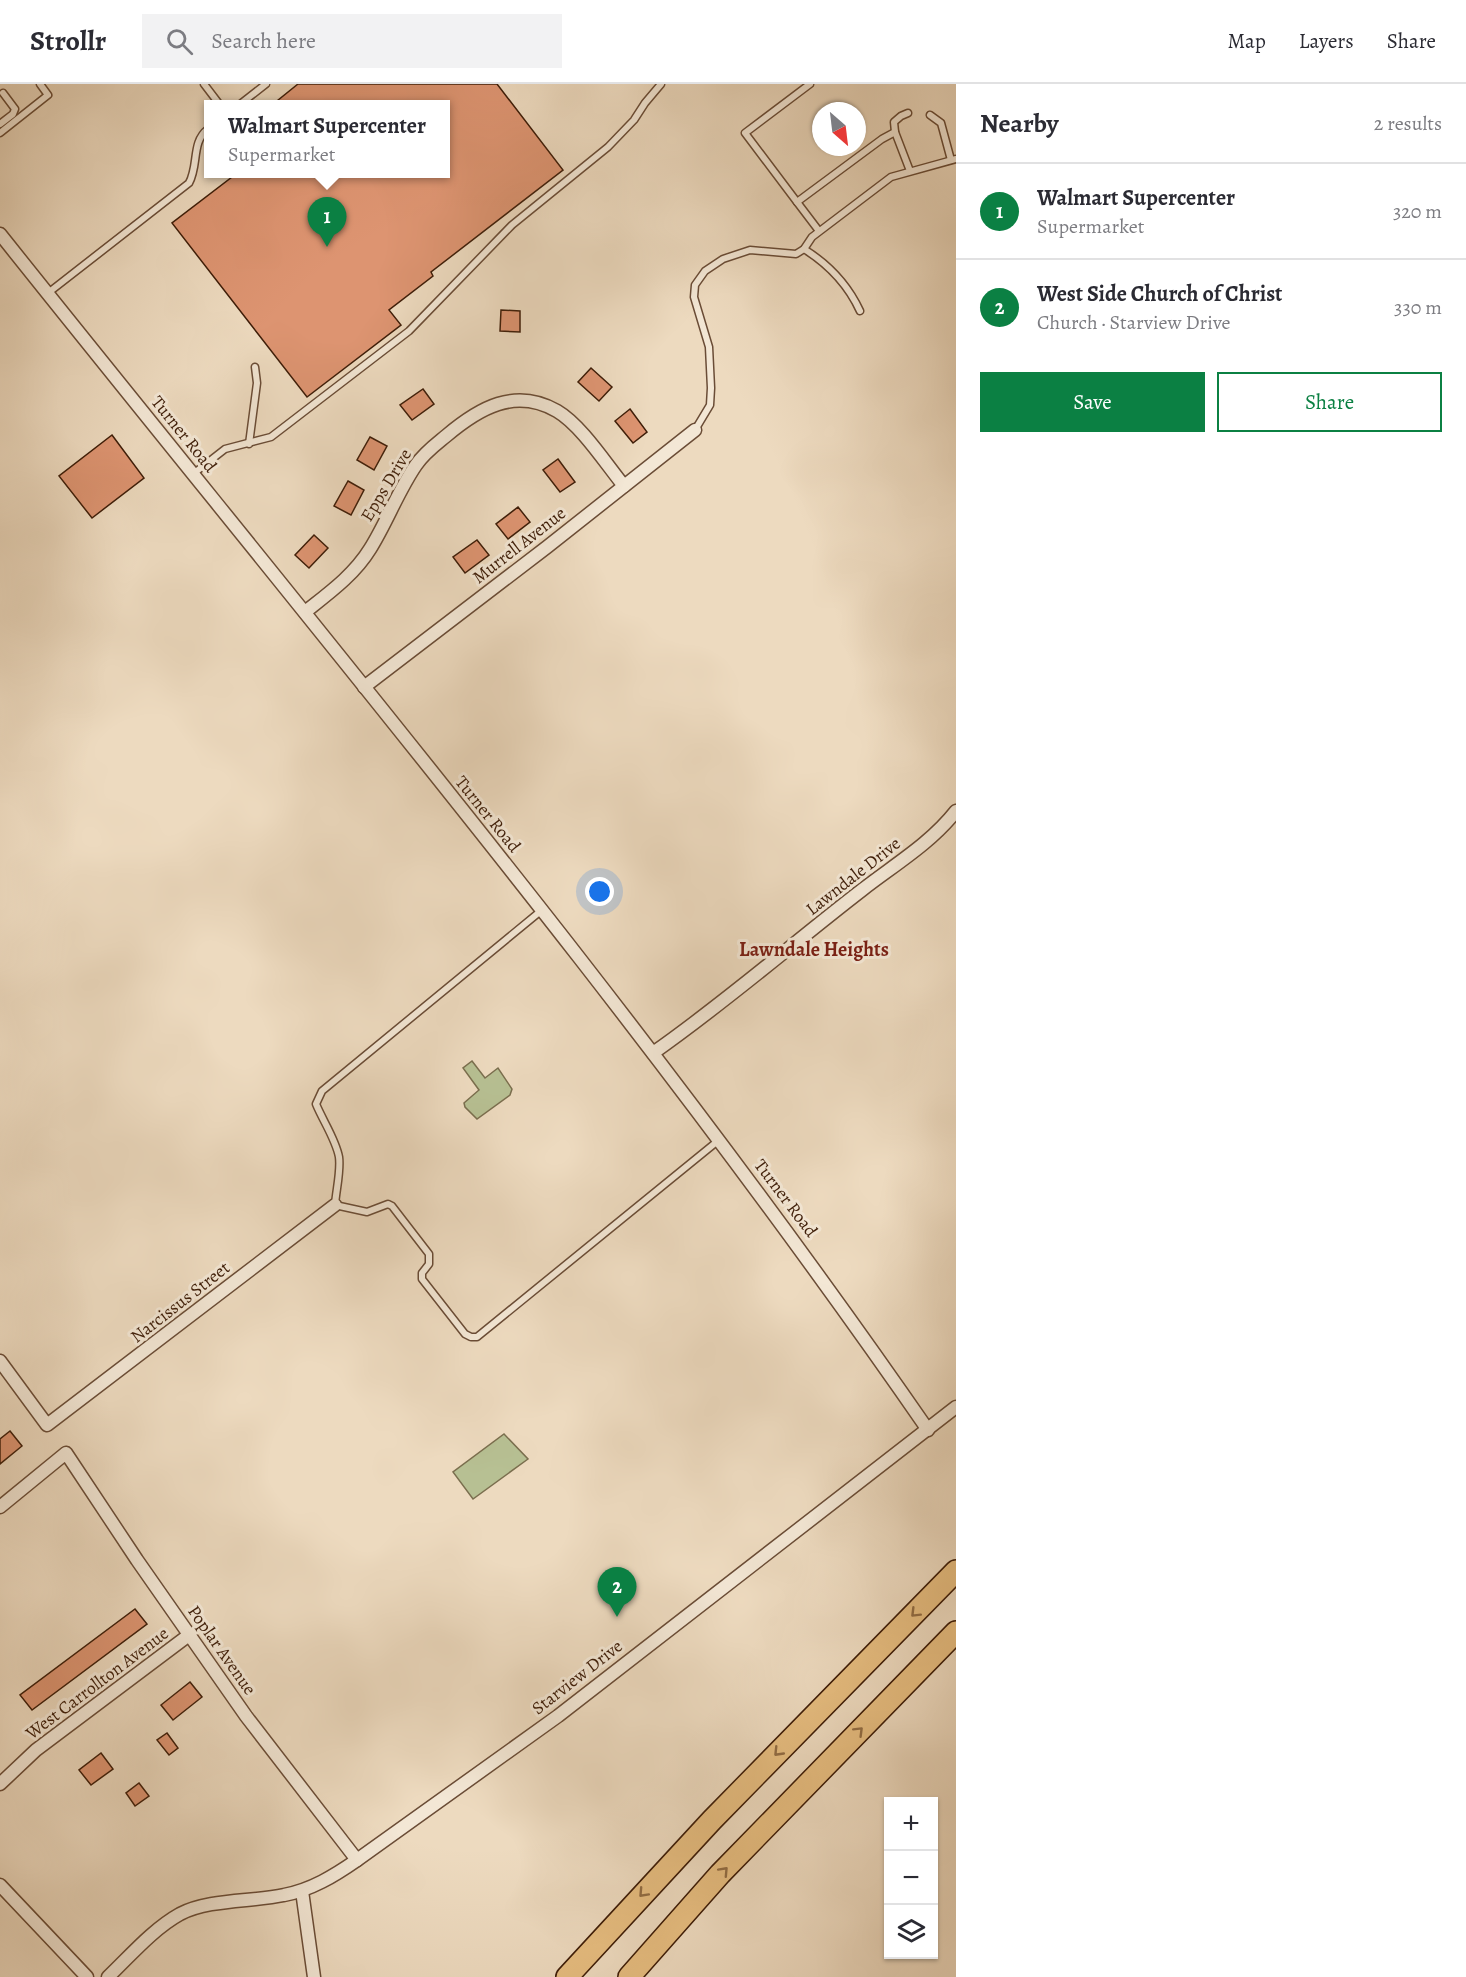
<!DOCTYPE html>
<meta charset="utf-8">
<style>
body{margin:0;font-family:Alegreya,serif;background:#f2f2f3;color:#2b2b33}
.controls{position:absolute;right:18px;bottom:18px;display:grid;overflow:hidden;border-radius:0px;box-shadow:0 2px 4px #0004}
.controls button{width:54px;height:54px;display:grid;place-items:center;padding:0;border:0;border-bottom:2px solid #e1e1e2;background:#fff;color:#2b2b33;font:30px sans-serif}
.compass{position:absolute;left:812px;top:18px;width:54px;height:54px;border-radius:50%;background:#fff;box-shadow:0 2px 4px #0004;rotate:152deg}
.you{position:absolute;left:600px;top:808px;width:21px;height:21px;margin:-15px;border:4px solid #fff;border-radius:50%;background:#1a73e8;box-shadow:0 0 0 9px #1a73e833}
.badge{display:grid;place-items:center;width:39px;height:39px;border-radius:50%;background:#0b8043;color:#fff;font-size:20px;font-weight:700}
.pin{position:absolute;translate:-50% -50px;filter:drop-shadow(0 2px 3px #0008)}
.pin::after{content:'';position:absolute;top:32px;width:21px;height:18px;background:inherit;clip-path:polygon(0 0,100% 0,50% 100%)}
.popup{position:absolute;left:204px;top:16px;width:246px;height:78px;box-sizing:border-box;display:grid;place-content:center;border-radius:0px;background:#fff;filter:drop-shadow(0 2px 4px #0005);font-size:20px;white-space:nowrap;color:#7c7c81}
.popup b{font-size:22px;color:#2b2b33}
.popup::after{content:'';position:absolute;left:50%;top:100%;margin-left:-12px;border:12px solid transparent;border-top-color:#fff}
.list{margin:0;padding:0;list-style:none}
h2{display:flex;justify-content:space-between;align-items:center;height:78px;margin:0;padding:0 24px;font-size:26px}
h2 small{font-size:20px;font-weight:400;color:#7c7c81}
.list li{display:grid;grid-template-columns:39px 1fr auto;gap:18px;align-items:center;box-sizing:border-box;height:96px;padding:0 24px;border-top:2px solid #e1e1e2}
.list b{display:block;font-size:22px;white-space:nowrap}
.list p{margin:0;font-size:20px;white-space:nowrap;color:#7c7c81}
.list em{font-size:20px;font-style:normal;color:#7c7c81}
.actions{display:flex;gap:12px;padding:18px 24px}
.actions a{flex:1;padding:14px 0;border:2px solid #0b8043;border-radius:0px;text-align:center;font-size:21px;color:#0b8043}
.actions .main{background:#0b8043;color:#fff}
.icon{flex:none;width:33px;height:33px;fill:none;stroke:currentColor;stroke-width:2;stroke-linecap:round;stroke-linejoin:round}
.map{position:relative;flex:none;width:956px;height:1893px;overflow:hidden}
header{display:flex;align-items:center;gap:36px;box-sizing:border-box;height:84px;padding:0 30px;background:#fff;border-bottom:2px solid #e1e1e2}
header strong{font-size:28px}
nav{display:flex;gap:33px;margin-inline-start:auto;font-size:21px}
.search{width:420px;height:54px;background:#f2f2f3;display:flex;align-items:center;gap:15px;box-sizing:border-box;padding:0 21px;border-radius:0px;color:#7c7c81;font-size:22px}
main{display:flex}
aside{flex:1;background:#fff}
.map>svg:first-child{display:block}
.green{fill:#b7c093;stroke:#7a6e4e;stroke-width:1.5}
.building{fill:#dd9471;stroke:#3e1d08;stroke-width:1.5}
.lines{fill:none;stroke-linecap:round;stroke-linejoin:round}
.lane-casing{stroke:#6a4c36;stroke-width:9}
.street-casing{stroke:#6a4c36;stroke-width:15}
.highway-casing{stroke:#3e1d08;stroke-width:24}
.lane{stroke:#f3e7d5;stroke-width:6}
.street{stroke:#f3e7d5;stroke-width:12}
.highway{stroke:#e6bd80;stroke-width:21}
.oneway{stroke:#926d44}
.labels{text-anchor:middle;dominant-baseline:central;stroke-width:6;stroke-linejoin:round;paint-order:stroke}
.street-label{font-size:18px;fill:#3e1d08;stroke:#f3e7d5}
.neighbourhood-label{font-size:20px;font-weight:bold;fill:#7a1f14;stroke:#f3e7d5}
</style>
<header>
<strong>Strollr</strong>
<div class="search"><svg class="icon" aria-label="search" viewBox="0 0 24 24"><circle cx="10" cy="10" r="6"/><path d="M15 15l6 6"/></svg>Search here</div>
<nav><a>Map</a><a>Layers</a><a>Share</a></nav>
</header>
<main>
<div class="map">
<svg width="956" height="1893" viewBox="0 0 956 1893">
<rect width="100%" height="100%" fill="#eddabf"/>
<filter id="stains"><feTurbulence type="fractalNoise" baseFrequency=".00333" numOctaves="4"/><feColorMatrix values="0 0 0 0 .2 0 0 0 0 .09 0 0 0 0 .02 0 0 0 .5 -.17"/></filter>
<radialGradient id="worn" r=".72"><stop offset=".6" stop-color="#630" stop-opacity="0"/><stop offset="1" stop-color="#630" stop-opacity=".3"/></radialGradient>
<!-- green -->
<g class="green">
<path d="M472 977 485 994 498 984 512 1005 510 1011 477 1035 465 1023 464 1019 479 1006 463 984Z"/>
<path d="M504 1350 528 1375 473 1415 453 1388Z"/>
</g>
<!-- building -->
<g class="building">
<path d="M298 0H497L563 86 431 188 433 192 389 226 401 241 307 313 172 139 236 90H446V21H272Z"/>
<path d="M501 226 520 227V248L500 247Z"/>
<path d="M591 284 612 303 599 317 578 298Z"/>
<path d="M423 305 434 320 412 336 400 321Z"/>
<path d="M630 325 647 348 633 359 615 337Z"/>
<path d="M112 351 144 394 92 434 59 392Z"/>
<path d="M370 353 387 362 374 386 357 376Z"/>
<path d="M558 375 575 398 560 408 543 386Z"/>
<path d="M348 397 364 406 351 431 334 422Z"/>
<path d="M518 423 530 438 508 455 496 440Z"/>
<path d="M314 451 328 464 309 484 295 471Z"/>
<path d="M477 456 489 471 465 489 453 473Z"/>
<path d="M10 1347 22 1362 0 1380V1355Z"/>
<path d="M135 1525 147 1540 32 1626 20 1611Z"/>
<path d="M190 1598 202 1613 173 1636 161 1621Z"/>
<path d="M167 1649 178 1664 169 1671 157 1656Z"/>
<path d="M101 1669 113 1685 91 1701 79 1686Z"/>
<path d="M139 1699 149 1712 135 1722 126 1709Z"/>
</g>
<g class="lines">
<!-- lane casing -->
<g class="lane-casing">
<g id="lane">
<path d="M204 0 220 21"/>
<path d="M239 21 266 0"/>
<path d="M908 29 901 32 894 38 895 48 910 87"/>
<path d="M930 31 941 39 951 76"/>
<path d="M0 40 13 30 15 25 3 9"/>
<path d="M0 49 48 11 40 0"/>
<path d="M797 118 745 49 810 0"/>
<path d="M819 147 797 118 882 55 895 48"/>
<path d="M804 165C828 180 848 201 860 227"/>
<path d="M48 209 189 99C199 81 191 58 208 45"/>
<path d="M695 346 710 321 711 304 709 263 694 213 695 201 705 187 723 175 750 166 796 170 804 165 812 153 891 93 956 75"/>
<path d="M249 360 257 299 255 283"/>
<path d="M193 390 225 365 271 353 409 247 512 141 608 63 634 36 645 19 661 0"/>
<path d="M542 826 322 1007 316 1020C323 1037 336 1056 339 1073 341 1087 336 1106 335 1121L367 1128 388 1120 392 1122 429 1170V1180L422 1189V1195L465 1250 471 1253H477L719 1056"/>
</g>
</g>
<!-- street casing -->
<g class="street-casing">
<g id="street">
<path d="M0 150C315 545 641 931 928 1346"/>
<path d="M305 528C329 509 354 491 370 465 387 438 398 407 416 381 424 369 435 361 446 352 479 324 515 303 557 327 581 341 606 380 624 402"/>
<path d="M364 603 547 463 695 346"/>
<path d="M653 969C726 918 792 860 862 806 894 781 930 760 956 727"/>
<path d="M0 1277 47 1341 335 1121"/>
<path d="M0 1423 66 1369 137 1476 246 1632 357 1776"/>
<path d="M0 1700 36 1666 189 1551"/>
<path d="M0 1801 87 1893"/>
<path d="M302 1807 314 1893"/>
<path d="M108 1893C130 1872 153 1845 180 1830 209 1815 251 1818 284 1811 311 1806 334 1792 357 1776L558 1632 956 1323"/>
</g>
</g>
<!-- highway casing -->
<g class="highway-casing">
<g id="highway">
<path d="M567 1893 712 1736 956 1487"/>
<path d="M629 1893 720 1790 956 1548"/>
</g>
</g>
<!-- lane -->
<use href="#lane" class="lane"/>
<!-- street -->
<use href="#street" class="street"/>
<!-- highway -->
<use href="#highway" class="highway"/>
</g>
<!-- one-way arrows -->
<defs><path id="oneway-chevron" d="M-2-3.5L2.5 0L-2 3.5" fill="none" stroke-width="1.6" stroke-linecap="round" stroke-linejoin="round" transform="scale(1.5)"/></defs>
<g class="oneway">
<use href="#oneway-chevron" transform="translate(915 1529) rotate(135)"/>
<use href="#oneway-chevron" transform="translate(859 1647) rotate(-45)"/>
<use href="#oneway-chevron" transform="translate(778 1668) rotate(134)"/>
<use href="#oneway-chevron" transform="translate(724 1787) rotate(-47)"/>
<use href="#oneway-chevron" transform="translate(643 1809) rotate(133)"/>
</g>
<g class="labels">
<!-- street labels -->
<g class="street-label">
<text transform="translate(184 350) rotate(51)">Turner Road</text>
<text transform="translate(386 401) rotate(-59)">Epps Drive</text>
<text transform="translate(519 461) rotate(-38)">Murrell Avenue</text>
<text transform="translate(488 730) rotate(51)">Turner Road</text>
<text transform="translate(853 792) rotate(-38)">Lawndale Drive</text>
<text transform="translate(786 1114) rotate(53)">Turner Road</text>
<text transform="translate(180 1218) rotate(-38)">Narcissus Street</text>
<text transform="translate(222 1566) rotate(55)">Poplar Avenue</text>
<text transform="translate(577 1593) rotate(-38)">Starview Drive</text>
<text transform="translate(97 1599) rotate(-37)">West Carrollton Avenue</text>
</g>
<!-- neighbourhood labels -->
<g class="neighbourhood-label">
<text x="814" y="865">Lawndale Heights</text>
</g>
</g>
<rect width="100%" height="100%" filter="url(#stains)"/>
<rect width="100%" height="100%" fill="url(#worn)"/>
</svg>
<div class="controls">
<button>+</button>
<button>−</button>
<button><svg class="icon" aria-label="layers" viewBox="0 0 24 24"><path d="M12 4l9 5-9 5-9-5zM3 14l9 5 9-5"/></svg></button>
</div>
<svg class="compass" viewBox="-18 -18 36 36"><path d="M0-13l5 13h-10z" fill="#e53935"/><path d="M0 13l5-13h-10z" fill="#7c7c81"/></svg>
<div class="you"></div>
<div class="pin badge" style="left:327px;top:163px">1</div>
<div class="popup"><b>Walmart Supercenter</b>Supermarket</div>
<div class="pin badge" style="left:617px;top:1533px">2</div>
</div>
<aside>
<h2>Nearby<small>2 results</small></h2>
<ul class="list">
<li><span class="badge">1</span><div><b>Walmart Supercenter</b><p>Supermarket</p></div><em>320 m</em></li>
<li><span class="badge">2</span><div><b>West Side Church of Christ</b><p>Church · Starview Drive</p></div><em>330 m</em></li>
</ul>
<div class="actions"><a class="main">Save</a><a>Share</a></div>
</aside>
</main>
